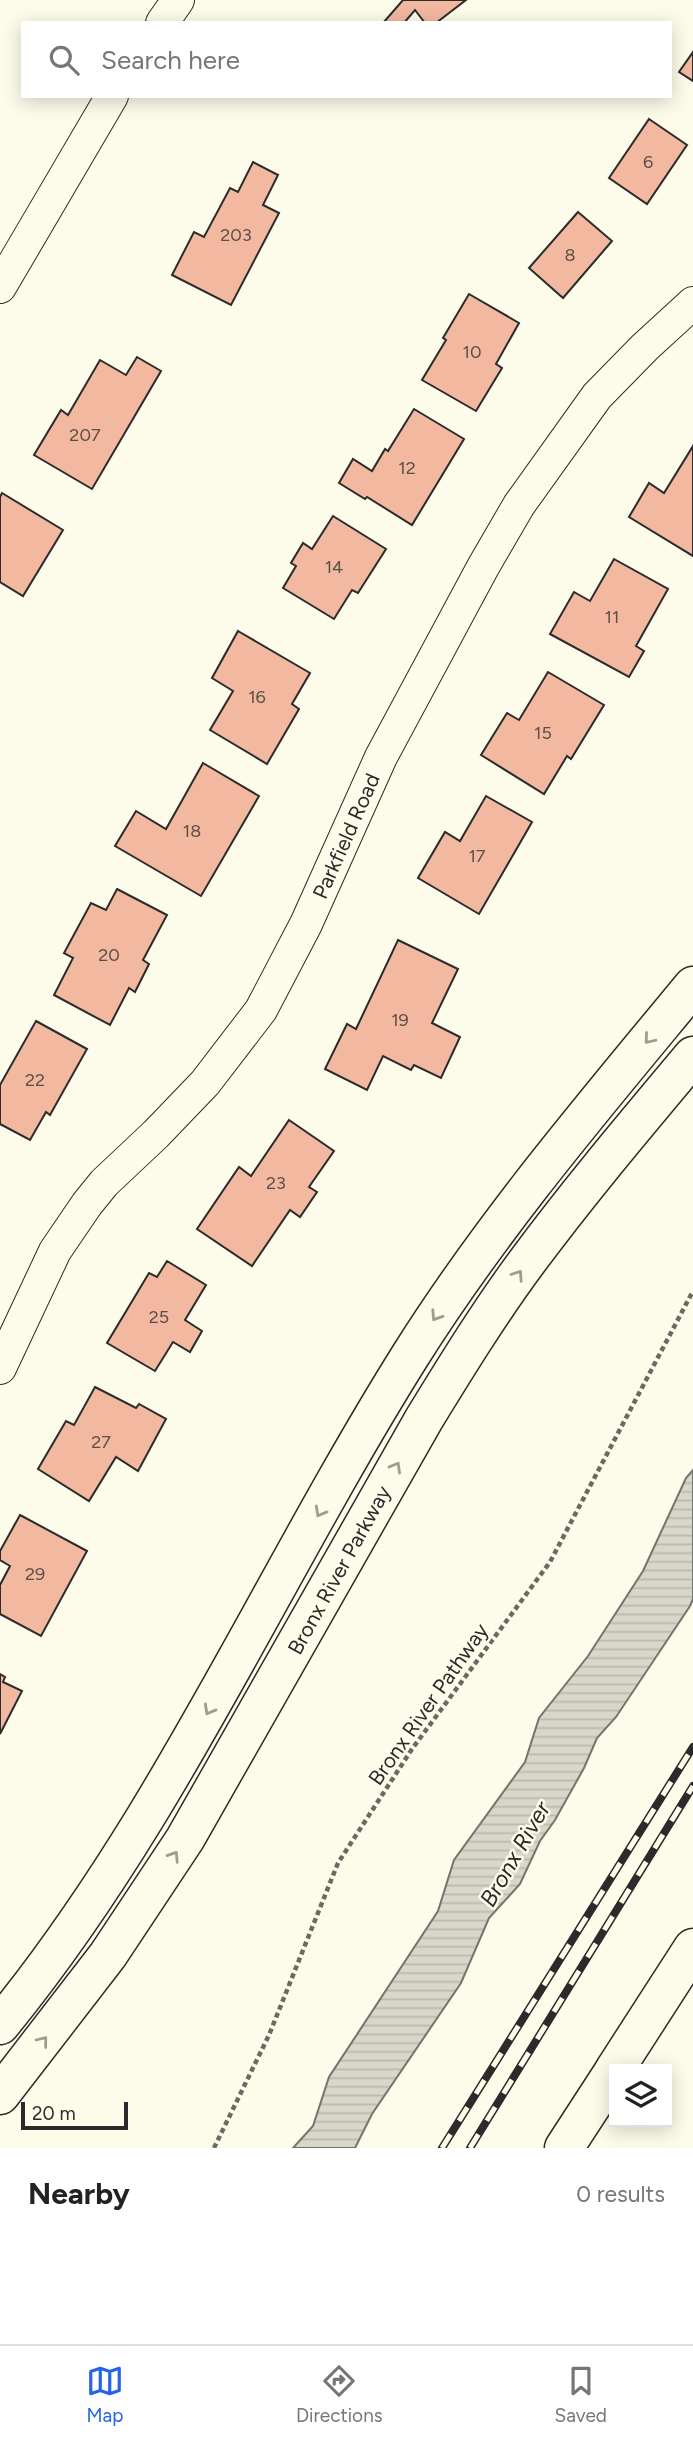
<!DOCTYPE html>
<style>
body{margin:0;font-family:Figtree,sans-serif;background:#f2f2f2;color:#222}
.controls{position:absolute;right:21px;bottom:21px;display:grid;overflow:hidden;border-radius:0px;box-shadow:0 4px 18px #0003}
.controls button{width:63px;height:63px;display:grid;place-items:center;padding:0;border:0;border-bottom:2px solid #e0e0e0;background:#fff;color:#222;font:35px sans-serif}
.scale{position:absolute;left:21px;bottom:18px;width:107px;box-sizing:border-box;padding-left:7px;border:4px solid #2b2b2b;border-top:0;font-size:19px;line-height:24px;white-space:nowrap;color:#2b2b2b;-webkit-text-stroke:5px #fdfbea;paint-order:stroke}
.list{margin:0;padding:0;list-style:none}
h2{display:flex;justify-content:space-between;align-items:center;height:91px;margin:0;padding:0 28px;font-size:30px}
h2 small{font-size:23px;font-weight:400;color:#767676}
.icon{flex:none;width:38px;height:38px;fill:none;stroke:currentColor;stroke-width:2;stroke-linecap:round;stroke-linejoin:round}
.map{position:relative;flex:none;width:693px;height:2148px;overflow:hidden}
.search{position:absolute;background:#fff;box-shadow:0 4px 18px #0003;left:21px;right:21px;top:21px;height:77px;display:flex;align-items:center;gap:18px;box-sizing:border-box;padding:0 24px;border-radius:0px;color:#767676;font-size:26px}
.sheet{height:196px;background:#fff}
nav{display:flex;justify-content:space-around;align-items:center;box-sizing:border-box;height:98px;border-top:2px solid #e0e0e0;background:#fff;font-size:19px;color:#767676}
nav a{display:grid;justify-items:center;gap:4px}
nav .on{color:#2563eb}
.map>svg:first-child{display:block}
.water{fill:url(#water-rules);stroke:#74746e;stroke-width:2}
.building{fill:#f2b8a0;stroke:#2b2b2b;stroke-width:2}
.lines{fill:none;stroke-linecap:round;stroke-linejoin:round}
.street-casing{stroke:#2b2b2b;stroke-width:34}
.secondary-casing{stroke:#2b2b2b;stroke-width:41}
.highway-casing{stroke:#2b2b2b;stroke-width:41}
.path{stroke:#6a6964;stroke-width:4.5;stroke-dasharray:5 3.5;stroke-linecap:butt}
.street{stroke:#fdfbea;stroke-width:32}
.secondary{stroke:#fdfbea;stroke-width:38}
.highway{stroke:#fdfbea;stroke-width:38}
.rail-casing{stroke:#2b2b2b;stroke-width:8}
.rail{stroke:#fdfbea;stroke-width:5;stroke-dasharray:16;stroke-linecap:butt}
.oneway{stroke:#9e9d94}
.labels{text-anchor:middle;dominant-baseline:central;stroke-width:5;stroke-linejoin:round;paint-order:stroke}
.number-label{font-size:18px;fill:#5d4e48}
.street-label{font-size:21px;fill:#2b2b2b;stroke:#fdfbea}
.water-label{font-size:23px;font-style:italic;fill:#2b2b2b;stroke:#fdfbea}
</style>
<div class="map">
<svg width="693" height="2148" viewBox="0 0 693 2148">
<defs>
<pattern id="water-rules" width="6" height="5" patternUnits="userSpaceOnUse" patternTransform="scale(1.75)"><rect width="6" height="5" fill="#d8d7c9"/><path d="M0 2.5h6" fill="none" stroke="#bab9ad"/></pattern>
</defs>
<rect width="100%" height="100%" fill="#fdfbea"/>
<!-- water -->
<path class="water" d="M693 1470V1599L690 1606 616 1717 597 1738 584 1768 555 1820 540 1841 520 1884 489 1918 461 1983 372 2114 355 2148H293L313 2126 329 2077 438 1911 454 1860 525 1762 539 1718 588 1656 643 1571 686 1478Z"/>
<!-- building -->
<g class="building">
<path d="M403 0H466L436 23H425L415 10 404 23H383Z"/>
<path d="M693 52V81L679 72Z"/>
<path d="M649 119 687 145 647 204 609 178Z"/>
<path d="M253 162 278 175 263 205 279 213 231 305 172 275 194 232 204 237 230 188 238 192Z"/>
<path d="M578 212 612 241 563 298 529 268Z"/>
<path d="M469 294 519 323 496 364 502 368 476 411 422 380 446 340 443 338Z"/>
<path d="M137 357 161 371 92 489 34 455 61 410 68 415 100 360 126 375Z"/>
<path d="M414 409 464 439 412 525 367 497 365 499 339 483 353 459 372 471 385 449 388 451Z"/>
<path d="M693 446V556L629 517 649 483 664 493Z"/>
<path d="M2 493 63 530 23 596 0 582V497Z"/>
<path d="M333 516 386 549 358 593 352 590 334 619 283 588 296 566 291 563 303 543 312 549Z"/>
<path d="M614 559 668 589 636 646 644 651 629 677 550 634 574 592 590 601Z"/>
<path d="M238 631 310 673 292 704 299 709 267 764 210 730 233 691 212 678Z"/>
<path d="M548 672 604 705 571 759 567 756 544 794 481 755 507 713 519 720Z"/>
<path d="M203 763 259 796 201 896 115 846 136 811 166 829Z"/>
<path d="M486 796 532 822 479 914 418 878 445 832 460 841Z"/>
<path d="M117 889 167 915 143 960 149 964 135 992 129 988 110 1025 54 995 73 958 64 953 91 903 106 910Z"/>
<path d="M398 940 458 969 432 1023 460 1037 441 1078 414 1065 411 1070 383 1056 367 1090 325 1069 347 1024 356 1029Z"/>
<path d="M36 1021 87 1049 50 1115 46 1112 30 1140 0 1124V1085Z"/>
<path d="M289 1120 334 1151 309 1187 317 1192 300 1217 290 1210 252 1266 197 1229 239 1167 251 1176Z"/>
<path d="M167 1261 206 1285 185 1320 202 1331 190 1352 173 1342 155 1371 107 1343 149 1273 157 1277Z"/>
<path d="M95 1387 136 1408 139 1404 166 1419 138 1471 116 1457 89 1501 38 1469 66 1421 74 1425Z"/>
<path d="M20 1515 87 1551 41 1636 0 1614V1585L10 1566 0 1560V1551Z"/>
<path d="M0 1674 5 1677 3 1682 22 1691 0 1734Z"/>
</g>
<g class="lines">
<!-- street casing -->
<g class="street-casing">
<g id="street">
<path d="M162 23 178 0"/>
<path d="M0 287 112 96"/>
<path d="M0 1368 55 1251 87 1204 104 1183 156 1134 205 1083 261 1010 306 924 381 757 483 567 519 505 597 396 645 347 693 303"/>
</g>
</g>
<!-- secondary casing -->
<g class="secondary-casing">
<g id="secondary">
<path d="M615 2069 693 1948"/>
<path d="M564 2148 614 2071"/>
</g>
</g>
<!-- highway casing -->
<g class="highway-casing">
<g id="highway">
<path d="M0 2025C167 1821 271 1578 410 1356 493 1224 594 1106 693 986"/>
<path d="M0 2095 108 1955 185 1839 424 1419C457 1365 491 1310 529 1259 581 1189 637 1123 693 1056"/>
</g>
</g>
<!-- path -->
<path class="path" d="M214 2148 269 2035 338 1863 412 1749 550 1562 693 1291"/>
<!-- street -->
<use href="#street" class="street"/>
<!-- secondary -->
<use href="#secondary" class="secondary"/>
<!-- highway -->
<use href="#highway" class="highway"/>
<!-- rail casing -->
<g class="rail-casing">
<g id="rail">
<path d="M442 2148 693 1747"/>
<path d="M470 2148 693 1786"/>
</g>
</g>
<!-- rail -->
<use href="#rail" class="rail"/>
</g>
<!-- one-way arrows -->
<defs><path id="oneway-chevron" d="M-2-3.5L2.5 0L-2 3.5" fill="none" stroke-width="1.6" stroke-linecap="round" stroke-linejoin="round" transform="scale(1.75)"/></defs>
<g class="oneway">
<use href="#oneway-chevron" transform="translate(649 1039) rotate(130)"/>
<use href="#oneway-chevron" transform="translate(518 1275) rotate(-56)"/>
<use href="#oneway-chevron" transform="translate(436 1316) rotate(123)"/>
<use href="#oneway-chevron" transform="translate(396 1467) rotate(-60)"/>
<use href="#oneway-chevron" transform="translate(320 1512) rotate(119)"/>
<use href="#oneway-chevron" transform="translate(209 1710) rotate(119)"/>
<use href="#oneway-chevron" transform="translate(174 1856) rotate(-57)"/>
<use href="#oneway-chevron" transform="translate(43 2041) rotate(-52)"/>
</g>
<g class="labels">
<!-- number labels -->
<g class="number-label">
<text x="648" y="162">6</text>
<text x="236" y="235">203</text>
<text x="570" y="255">8</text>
<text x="472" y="352">10</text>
<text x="85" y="435">207</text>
<text x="407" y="468">12</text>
<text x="334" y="567">14</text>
<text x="612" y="617">11</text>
<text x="257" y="697">16</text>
<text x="543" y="733">15</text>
<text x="192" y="831">18</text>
<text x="477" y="856">17</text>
<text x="109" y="955">20</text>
<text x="400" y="1020">19</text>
<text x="35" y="1080">22</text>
<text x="276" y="1183">23</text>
<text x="159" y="1317">25</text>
<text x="101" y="1442">27</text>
<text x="35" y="1574">29</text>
</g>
<!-- street labels -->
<g class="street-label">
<text transform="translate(346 836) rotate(-66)">Parkfield Road</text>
<text transform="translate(339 1570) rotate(-61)">Bronx River Parkway</text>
<text transform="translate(428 1704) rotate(-55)">Bronx River Pathway</text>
</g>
<!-- water labels -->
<g class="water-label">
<text transform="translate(515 1854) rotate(-60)">Bronx River</text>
</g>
</g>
</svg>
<div class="controls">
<button><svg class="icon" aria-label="layers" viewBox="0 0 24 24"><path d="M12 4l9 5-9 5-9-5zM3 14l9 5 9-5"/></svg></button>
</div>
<div class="scale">20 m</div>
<div class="search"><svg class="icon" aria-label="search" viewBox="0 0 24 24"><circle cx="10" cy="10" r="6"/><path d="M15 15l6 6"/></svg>Search here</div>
</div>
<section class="sheet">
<h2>Nearby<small>0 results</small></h2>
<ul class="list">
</ul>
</section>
<nav>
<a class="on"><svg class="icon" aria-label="map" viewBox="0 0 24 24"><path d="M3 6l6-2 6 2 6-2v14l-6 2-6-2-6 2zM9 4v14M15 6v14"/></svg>Map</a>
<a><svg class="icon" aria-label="directions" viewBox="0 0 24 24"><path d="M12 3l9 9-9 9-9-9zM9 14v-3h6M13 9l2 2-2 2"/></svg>Directions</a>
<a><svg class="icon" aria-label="saved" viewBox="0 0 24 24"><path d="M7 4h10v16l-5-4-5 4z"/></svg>Saved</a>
</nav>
